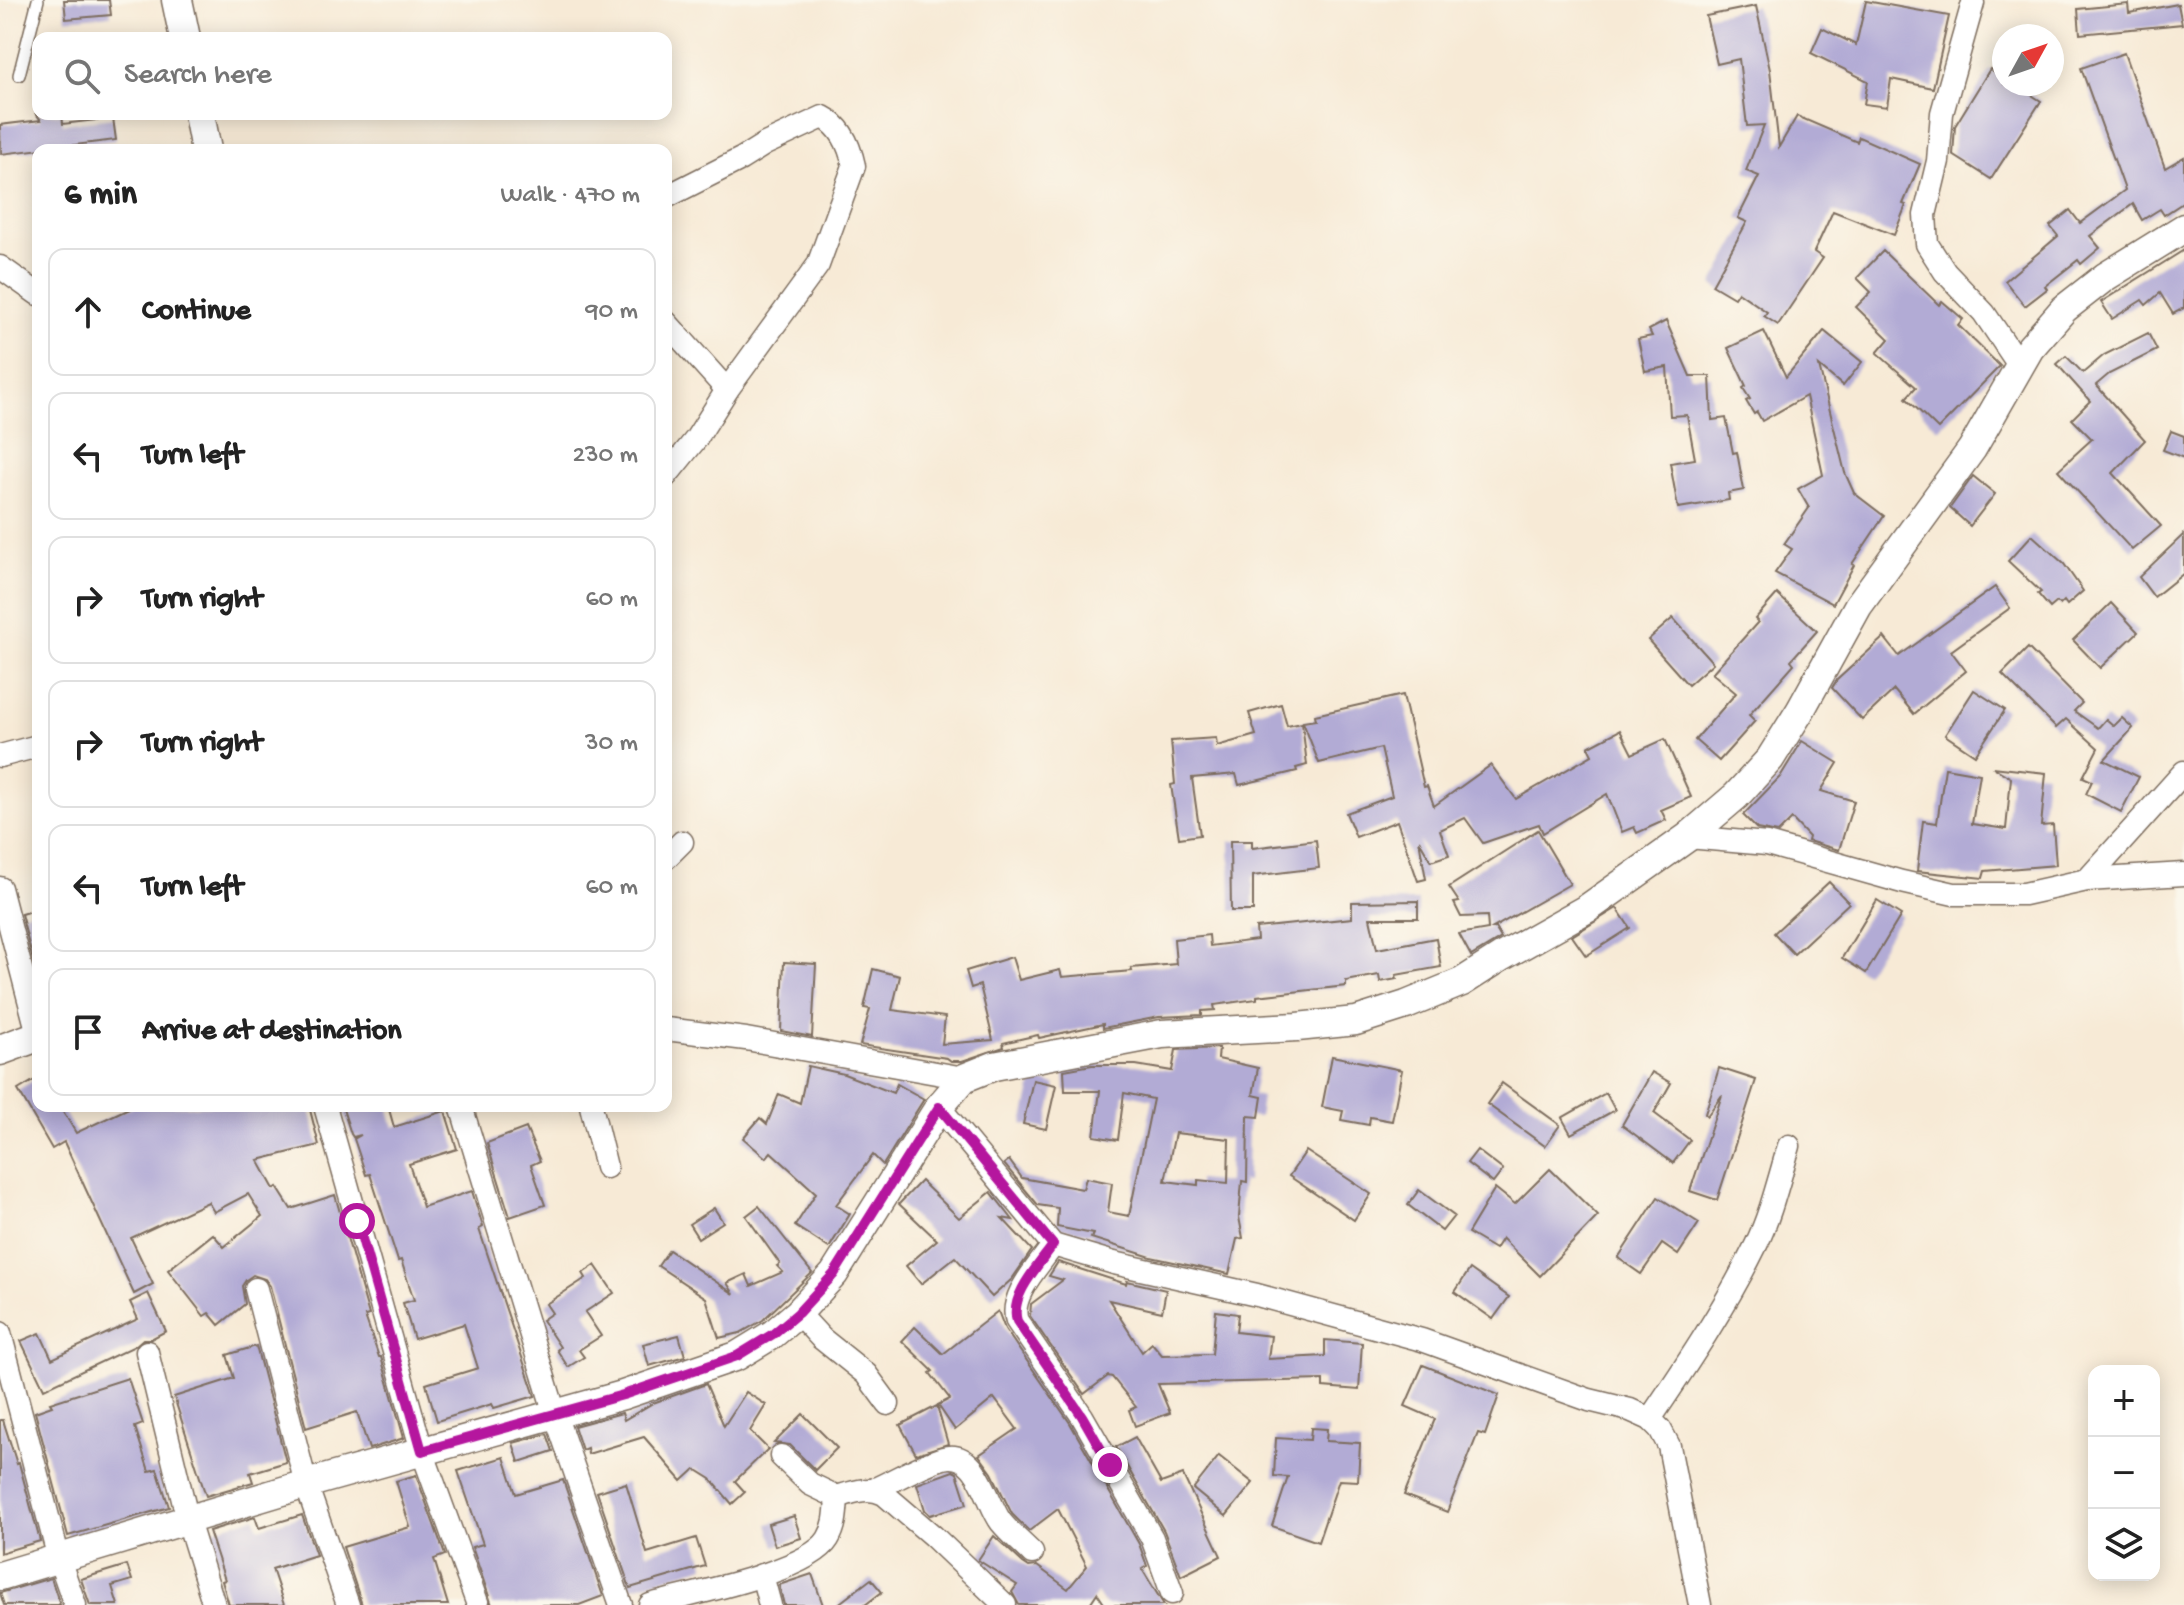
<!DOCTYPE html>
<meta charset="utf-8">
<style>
body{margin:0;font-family:"Gochi Hand",sans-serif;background:#f6f6f6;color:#222}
.controls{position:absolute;right:24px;bottom:24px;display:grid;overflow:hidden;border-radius:16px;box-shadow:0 4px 20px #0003}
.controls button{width:72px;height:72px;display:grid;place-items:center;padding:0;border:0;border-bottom:2px solid #e0e0e0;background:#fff;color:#222;font:40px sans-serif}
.compass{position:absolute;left:1992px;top:24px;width:72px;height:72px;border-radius:50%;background:#fff;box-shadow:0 4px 20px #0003;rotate:50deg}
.stop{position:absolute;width:24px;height:24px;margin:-18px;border:6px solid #b5179e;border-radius:50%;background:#fff}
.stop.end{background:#b5179e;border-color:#fff;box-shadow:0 2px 8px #0008}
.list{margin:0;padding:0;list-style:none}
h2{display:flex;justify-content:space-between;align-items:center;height:104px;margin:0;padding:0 32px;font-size:34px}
h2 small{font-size:26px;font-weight:400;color:#767676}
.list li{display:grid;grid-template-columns:52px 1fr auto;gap:24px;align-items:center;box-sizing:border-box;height:128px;margin:0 16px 16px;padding:0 16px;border:2px solid #e0e0e0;border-radius:16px}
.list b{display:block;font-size:30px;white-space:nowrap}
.list em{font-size:26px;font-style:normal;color:#767676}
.icon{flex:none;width:44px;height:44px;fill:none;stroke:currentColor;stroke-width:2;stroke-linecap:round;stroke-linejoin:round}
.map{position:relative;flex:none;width:2184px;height:1605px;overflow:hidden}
.search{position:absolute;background:#fff;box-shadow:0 4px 20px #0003;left:32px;top:32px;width:640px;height:88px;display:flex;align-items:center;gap:20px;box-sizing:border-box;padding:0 28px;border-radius:16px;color:#767676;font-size:30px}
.panel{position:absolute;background:#fff;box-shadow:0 4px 20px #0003;left:32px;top:144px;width:640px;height:968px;border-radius:16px}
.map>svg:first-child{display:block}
.building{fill:#b2abd5;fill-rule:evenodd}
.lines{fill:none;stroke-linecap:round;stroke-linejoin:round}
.service-casing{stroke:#7d6d5e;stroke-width:14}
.minor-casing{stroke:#7d6d5e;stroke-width:25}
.tertiary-casing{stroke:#7d6d5e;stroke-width:31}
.secondary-casing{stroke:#7d6d5e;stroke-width:33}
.service{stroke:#fff;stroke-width:11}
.minor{stroke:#fff;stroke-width:22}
.tertiary{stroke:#fff;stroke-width:28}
.secondary{stroke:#fff;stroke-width:30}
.route{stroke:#b5179e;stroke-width:10}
</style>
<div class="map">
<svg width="2184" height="1605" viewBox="0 0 2184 1605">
<rect width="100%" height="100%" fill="#fbf7ec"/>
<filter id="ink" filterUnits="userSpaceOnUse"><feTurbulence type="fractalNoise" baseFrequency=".0125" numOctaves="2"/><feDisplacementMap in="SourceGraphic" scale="16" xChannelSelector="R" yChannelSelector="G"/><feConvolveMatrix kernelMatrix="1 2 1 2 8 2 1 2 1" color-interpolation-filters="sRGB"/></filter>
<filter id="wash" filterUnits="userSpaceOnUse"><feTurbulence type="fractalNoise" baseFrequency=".006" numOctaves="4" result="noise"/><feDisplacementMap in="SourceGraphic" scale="32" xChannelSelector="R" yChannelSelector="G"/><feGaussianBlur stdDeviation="1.8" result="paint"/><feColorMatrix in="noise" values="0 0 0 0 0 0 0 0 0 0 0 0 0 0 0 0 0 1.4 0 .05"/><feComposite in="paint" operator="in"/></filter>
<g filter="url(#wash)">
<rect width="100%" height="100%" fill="#f7ead6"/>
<g id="blocks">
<!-- building -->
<g class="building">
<path d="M64 0H109L111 15 66 19Z"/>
<path d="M1866 1 1949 16 1933 88 1891 79 1887 107 1864 104 1868 81 1811 53 1822 28 1856 45Z"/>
<path d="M2128 4 2129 13 2178 4 2182 24 2080 34 2078 9Z"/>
<path d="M1756 6 1770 70 1779 147 1797 116 1857 142 1859 137 1920 164 1903 204 1906 205 1894 235 1833 211 1814 252 1823 258 1778 325 1764 316 1767 312 1738 292 1734 298 1712 285 1747 222 1738 218 1759 176 1746 171 1764 125 1747 126 1739 59 1717 64 1706 16Z"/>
<path d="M2124 53 2165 168 2184 157V202L2164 215 2160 209 2142 220 2133 204 2090 236 2100 248 2081 264 2078 260 2045 286 2047 289 2025 306 2005 281 2058 236 2050 226 2070 210 2080 223 2125 190 2081 68Z"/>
<path d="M1990 69 2004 78V84H2014L2041 101 1991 179 1953 155 1955 126Z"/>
<path d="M36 114H62L63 124 113 118 116 140 1 154 0 125 41 120Z"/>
<path d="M2184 250V308L2173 314 2160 293 2146 305 2142 300 2112 319 2101 302Z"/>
<path d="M1883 251 1939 305 1942 301 1963 319 1958 325 2000 366 1938 429 1906 398 1916 387 1877 353 1889 339 1856 307 1871 292 1857 278Z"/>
<path d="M1666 321 1690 376H1710L1712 420 1726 418 1733 453 1737 452 1744 490 1728 493 1729 500 1678 508 1670 463 1695 459 1687 415 1670 416 1667 367 1645 371 1638 339 1652 336 1649 330Z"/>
<path d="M1764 331 1786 377 1824 331 1862 362 1843 386 1819 366 1845 473 1854 493 1884 516 1852 564 1854 565 1833 604 1775 573 1792 549 1784 544 1809 508 1798 489 1823 475 1806 396 1762 421 1757 412 1754 414 1746 401 1750 399 1743 388 1746 386 1728 348Z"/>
<path d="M2148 333 2157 350 2109 374 2096 385 2145 440 2113 473 2161 526 2132 550 2058 470 2092 439 2072 419 2090 401 2057 364 2066 356 2083 373 2104 355Z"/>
<path d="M2171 431 2184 436V458L2163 450Z"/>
<path d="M1973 476 1995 494 1970 526 1950 508Z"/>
<path d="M2184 534V573L2154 597 2139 577Z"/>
<path d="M2032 535 2064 564 2083 591 2067 605 2064 601 2060 605 2057 602 2050 608 2038 594 2041 592 2008 561Z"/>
<path d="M1995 587 2010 608 1951 651 1966 671 1914 714 1894 690 1862 720 1832 688 1837 680 1884 637 1899 656Z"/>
<path d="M1777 594 1817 631 1791 660 1794 664 1749 715 1755 721 1719 761 1695 740 1736 693 1712 673 1758 622 1755 619Z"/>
<path d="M2111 603 2138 632 2100 668 2073 640Z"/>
<path d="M1673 618 1713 663 1688 685 1648 640Z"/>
<path d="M2028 648 2082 703 2074 711 2098 728 2106 719 2114 726 2122 718 2133 728 2104 760 2139 777 2121 812 2086 794 2092 781 2083 777 2098 748 2066 719 2056 728 2002 674Z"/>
<path d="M1974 690 2005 710 1975 755 1945 735Z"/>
<path d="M1403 695 1424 787 1427 786 1434 806 1491 765 1516 799 1592 755 1588 747 1620 730 1632 754 1665 739 1691 797 1661 810 1666 820 1637 833 1634 827 1622 832 1607 794 1543 833 1539 824 1483 843 1465 818 1440 830 1449 855 1431 861 1419 840 1426 879 1418 881 1397 821 1356 837 1346 813 1392 796 1381 748 1319 763 1303 722 1316 720 1315 715Z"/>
<path d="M1281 704 1287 726 1302 723 1307 765 1296 768 1297 771 1239 785 1236 774 1192 778 1200 835 1179 838 1171 785 1175 784 1171 741 1216 738 1217 746 1256 735 1249 713Z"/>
<path d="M1802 741 1838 763 1821 791 1854 801 1839 850 1808 841 1809 837 1792 819 1778 833 1757 829 1743 815 1780 777Z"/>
<path d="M1993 767 2046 773 2041 826 2053 825 2056 865 1985 871 1983 878 1917 871 1923 821 1937 823 1945 768 1980 774 1972 824 2006 829 2011 778Z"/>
<path d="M1538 830 1570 884 1493 928H1495L1501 938 1471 956 1459 934 1488 929 1487 916 1461 917 1454 903 1459 902 1449 887Z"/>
<path d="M1316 840 1319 868 1253 876V911H1231L1230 841H1252V848Z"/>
<path d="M1829 882 1849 903 1794 954 1774 933Z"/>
<path d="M1877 900 1901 915 1866 973 1842 958Z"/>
<path d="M1418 901V918H1370L1377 949 1436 938 1441 967 1396 975 1397 979 1380 982 1379 975 1346 981V986L1257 996V999L1214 1005 1215 1010 1202 1011V1015L1159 1017 1103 1028V1024L1039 1038 1038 1035 1003 1043 1004 1047 962 1061H951L947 1058 860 1045 870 1009 864 1008 873 969 900 976 892 1010 945 1017 942 1044 993 1040 980 985 971 988 966 971 1012 957 1019 980 1060 970 1062 977 1132 971 1131 968 1176 964 1174 939 1209 935 1210 946 1257 940 1256 928 1352 918V902Z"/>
<path d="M1617 908 1630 928 1586 956 1572 936Z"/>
<path d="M38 909V968H35L21 914Z"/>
<path d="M784 962 816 964 812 1037 781 1031Z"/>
<path d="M1219 1048 1218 1059 1258 1068 1253 1095 1262 1097 1259 1117 1248 1116 1247 1182 1242 1181 1239 1217 1243 1238 1237 1239 1229 1274 1151 1257 1091 1238 1093 1234 1057 1227 1058 1208 1038 1205 1004 1164 1009 1160 1022 1178 1083 1189 1086 1178 1112 1183 1108 1212 1129 1216 1153 1099 1124 1093 1118 1140 1094 1136 1100 1091H1065L1064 1070 1092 1065H1136L1172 1071 1176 1050ZM1175 1133 1229 1139 1228 1183 1198 1180V1185L1165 1181Z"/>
<path d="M1332 1056 1402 1070 1392 1121 1370 1117 1369 1125 1341 1120 1343 1111 1322 1107Z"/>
<path d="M808 1066 844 1074 893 1093 897 1084 924 1099 883 1165 873 1155 836 1205 850 1214 829 1248 795 1226 816 1193 771 1152 766 1158 743 1138 760 1118 767 1124 779 1094 800 1103Z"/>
<path d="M1719 1068 1756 1080 1717 1200 1690 1191 1722 1095 1707 1116 1705 1114Z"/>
<path d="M1652 1072 1671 1083 1654 1113 1690 1140 1673 1163 1622 1125Z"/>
<path d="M38 1078V1106H60L76 1133 133 1106H309L319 1145 258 1160 274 1189 277 1187 291 1209 335 1195 369 1315 365 1316 379 1357H381L404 1438 369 1449 357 1412 306 1428 270 1286 265 1279 253 1275 246 1280 242 1286 245 1304 219 1325 209 1313 204 1316 168 1270 213 1234 224 1247 262 1216 248 1194 214 1212 208 1202 131 1238 153 1284 134 1294 64 1142 52 1149 18 1090Z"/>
<path d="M1033 1080 1056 1085 1046 1129 1023 1124Z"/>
<path d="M1502 1083 1560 1125 1545 1146 1487 1104Z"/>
<path d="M1606 1093 1615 1110 1571 1134 1562 1118Z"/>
<path d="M342 1106H388L394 1127 445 1111 457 1149 409 1164 423 1207 472 1191 483 1227 479 1229 535 1396 494 1408 492 1404 437 1421 426 1384 478 1368 464 1324 414 1339 403 1303 414 1300 401 1260 398 1261 370 1174 366 1175 354 1139 361 1135 353 1137 351 1134Z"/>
<path d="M526 1128 540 1161 531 1165 545 1205 510 1217 487 1143Z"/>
<path d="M1477 1150 1503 1170 1493 1183 1467 1163Z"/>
<path d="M1306 1151 1371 1194 1354 1220 1289 1176Z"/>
<path d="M1550 1169 1598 1216 1540 1276 1502 1238 1495 1249 1468 1233 1495 1188 1515 1204Z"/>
<path d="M921 1181 959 1218 991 1192 1013 1220 1002 1218 1032 1250 1012 1279 992 1297 955 1257 921 1284 906 1266 937 1240 899 1204Z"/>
<path d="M1419 1190 1454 1216 1442 1231 1408 1205Z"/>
<path d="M1658 1197 1699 1223 1678 1255 1662 1244 1641 1274 1618 1258Z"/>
<path d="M759 1206 812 1273 763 1320 740 1333 719 1338 706 1298 658 1266 669 1250 734 1294 727 1283 746 1274 751 1286 783 1272 777 1266 780 1264 746 1216Z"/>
<path d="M714 1208 723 1222 698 1238 689 1224Z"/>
<path d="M1058 1262 1126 1284 1127 1281 1166 1290 1162 1312 1109 1300 1142 1352 1152 1343 1162 1355 1212 1354 1216 1311 1238 1314 1236 1332 1271 1336 1268 1359 1325 1356V1340L1362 1343 1359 1390 1323 1387V1380L1158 1384 1170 1413 1135 1426 1129 1410 1136 1407 1112 1377 1108 1376 1084 1394 1030 1316 1031 1304 1063 1280 1049 1276Z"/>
<path d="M595 1265 614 1293 585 1312 601 1336 579 1350 584 1357 568 1367 557 1350 560 1347 542 1320 552 1313 546 1304 586 1278 583 1273Z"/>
<path d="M1470 1269 1509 1297 1493 1319 1455 1292Z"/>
<path d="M148 1293 166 1331 151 1339H143L135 1346 44 1389 21 1341 40 1333 52 1359 138 1319 130 1302Z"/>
<path d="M998 1311 1005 1329 1070 1423 1139 1544 1147 1566 1142 1569 1164 1605H1105L1097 1593 1089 1605H1019L1012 1592 1017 1585 978 1560 994 1536 1023 1563 1029 1567 1037 1566 1068 1589 1087 1566 1058 1509 1029 1531 1012 1514 992 1473 979 1455 1017 1429 994 1398 955 1430 938 1405 950 1399 930 1373 933 1371 902 1341 915 1327 943 1354Z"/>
<path d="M679 1335 685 1356 649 1366 643 1344Z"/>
<path d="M256 1346 286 1462 250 1473 253 1482 206 1496 174 1397 234 1378 227 1355Z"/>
<path d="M1423 1365 1499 1395 1485 1435 1478 1433 1447 1512 1404 1495 1435 1419 1405 1406Z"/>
<path d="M128 1378 143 1424 135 1427 149 1471 157 1469 169 1507 68 1536 35 1412 52 1406 50 1403Z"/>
<path d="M706 1384 724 1426 746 1392 766 1405 750 1431 768 1449 735 1481 745 1492 732 1504 711 1479 695 1469 682 1481 644 1437 588 1454 587 1448 582 1450 574 1426 622 1413 624 1420 653 1403Z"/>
<path d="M937 1406 948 1444 916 1454 900 1425Z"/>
<path d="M803 1414 837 1448 815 1470 790 1445 774 1443Z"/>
<path d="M0 1420H3L17 1464 19 1463 40 1541 0 1553Z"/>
<path d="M1311 1428 1327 1429 1326 1441 1360 1443 1358 1481 1339 1480 1318 1542 1272 1526 1288 1477 1274 1476 1276 1438 1310 1440Z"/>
<path d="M547 1434 553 1451 519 1462 513 1443Z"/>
<path d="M1135 1437 1161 1483 1183 1475 1221 1556 1181 1576 1164 1531 1116 1447Z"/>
<path d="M1219 1456 1253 1483 1226 1516 1193 1489Z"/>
<path d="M504 1457 516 1494 563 1480 603 1596 579 1605H492L472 1547 483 1544 458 1471Z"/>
<path d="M953 1471 957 1473 967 1504 930 1515 925 1510 917 1484Z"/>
<path d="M416 1475 445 1555 434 1559 448 1605H362L343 1547 410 1527 396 1481Z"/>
<path d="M626 1483 647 1553 696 1538 705 1566 630 1588 597 1492Z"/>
<path d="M302 1515 316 1555 272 1569 284 1605H229L222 1581 225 1580 209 1531 255 1517 259 1528Z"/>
<path d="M794 1516 801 1538 775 1546 768 1524Z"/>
<path d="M127 1565 132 1580 112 1586 118 1605H90L81 1579Z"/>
<path d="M812 1574 823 1605H784L779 1585Z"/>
<path d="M51 1578 60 1605H4L0 1593Z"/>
<path d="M871 1579 882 1592 865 1605H837Z"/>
</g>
</g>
</g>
<g filter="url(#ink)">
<use href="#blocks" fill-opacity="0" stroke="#7d6d5e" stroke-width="2"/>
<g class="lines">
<!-- service casing -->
<g class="service-casing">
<path id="service" d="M19 75 38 0"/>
</g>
<!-- minor casing -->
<g class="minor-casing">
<g id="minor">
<path d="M1973 3 1942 113 1938 161 1925 215 1927 244 1945 272 1984 313 2019 365"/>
<path d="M666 197 741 159 765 144 823 117C841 126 850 147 854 166L818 265 727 390 696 439 666 476"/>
<path d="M0 267 38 294"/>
<path d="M666 322 727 390"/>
<path d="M0 756 38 746"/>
<path d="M1688 837 1767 844 1902 882 1954 894H2024L2087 880 2184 874"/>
<path d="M666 858 682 842"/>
<path d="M2087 880 2184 772"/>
<path d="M0 888 38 1034"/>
<path d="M666 1029 746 1039 964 1078"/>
<path d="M325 1106 422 1451 478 1605"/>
<path d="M461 1106 555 1414 621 1605"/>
<path d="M591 1106 606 1167"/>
<path d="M939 1107 1053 1245 1114 1263 1257 1295 1422 1340 1589 1400 1630 1410 1650 1419 1660 1429 1669 1446 1700 1605"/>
<path d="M1053 1245C1040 1265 1008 1296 1017 1321L1082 1416 1152 1538 1172 1593"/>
<path d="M256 1289 306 1484 348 1605"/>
<path d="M798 1313 821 1338 866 1374 888 1404"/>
<path d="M0 1333 59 1559 75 1605"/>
<path d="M147 1352 188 1521 214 1605"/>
<path d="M1650 1419C1688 1363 1726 1306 1756 1245 1771 1214 1779 1179 1789 1146"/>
<path d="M875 1489C897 1479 920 1465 943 1458 978 1448 987 1504 1001 1522 1010 1533 1022 1543 1032 1553"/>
<path d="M837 1497C853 1492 868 1486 884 1494L933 1536 1005 1605"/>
<path d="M762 1575 770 1605"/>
<path d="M650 1605C689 1594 808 1572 828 1539 836 1526 836 1512 837 1497L810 1484 781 1456"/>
</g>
</g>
<!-- tertiary casing -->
<g class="tertiary-casing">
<path id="tertiary" d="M0 1576 306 1484 623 1395 737 1356 773 1334 798 1313 834 1274 939 1107 964 1078 994 1066 1162 1034 1297 1027 1356 1021 1406 1005 1462 982 1501 957 1588 908 1688 837 1736 796 1770 759 1800 711 1858 606 1972 449 2030 348 2064 309 2105 277 2184 228"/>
</g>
<!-- secondary casing -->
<g class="secondary-casing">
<g id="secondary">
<path d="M177 0 185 38"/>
<path d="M199 114 206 150"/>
<path d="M0 1050 38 1036"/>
</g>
</g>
<!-- service -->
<use href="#service" class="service"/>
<!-- minor -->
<use href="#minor" class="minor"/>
<!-- tertiary -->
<use href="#tertiary" class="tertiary"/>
<!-- secondary -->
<use href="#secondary" class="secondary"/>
</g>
</g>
<g class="lines" filter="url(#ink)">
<!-- route -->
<path class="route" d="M357 1221 422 1451 623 1395 737 1356 773 1334 798 1313 834 1274 939 1107 1053 1245C1039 1265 1009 1296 1017 1321L1082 1416 1110 1465"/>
</g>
</svg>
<div class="controls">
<button>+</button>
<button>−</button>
<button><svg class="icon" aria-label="layers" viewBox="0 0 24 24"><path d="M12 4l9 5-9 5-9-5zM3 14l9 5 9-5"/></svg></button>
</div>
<svg class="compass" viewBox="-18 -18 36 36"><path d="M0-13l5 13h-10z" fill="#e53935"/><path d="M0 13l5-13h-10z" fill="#767676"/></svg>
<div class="stop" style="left:357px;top:1221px"></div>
<div class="stop end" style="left:1110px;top:1465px"></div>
<div class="search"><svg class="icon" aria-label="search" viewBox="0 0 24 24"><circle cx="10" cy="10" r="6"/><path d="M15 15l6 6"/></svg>Search here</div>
<section class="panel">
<h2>6 min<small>Walk · 470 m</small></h2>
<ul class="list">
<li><svg class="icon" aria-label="ahead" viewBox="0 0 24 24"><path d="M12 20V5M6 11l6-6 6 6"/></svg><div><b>Continue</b></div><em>90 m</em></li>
<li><svg class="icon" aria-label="left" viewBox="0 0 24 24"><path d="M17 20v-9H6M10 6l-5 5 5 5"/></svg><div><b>Turn left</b></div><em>230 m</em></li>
<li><svg class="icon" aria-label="right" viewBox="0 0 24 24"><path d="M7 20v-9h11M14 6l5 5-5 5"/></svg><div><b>Turn right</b></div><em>60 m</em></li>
<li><svg class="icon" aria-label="right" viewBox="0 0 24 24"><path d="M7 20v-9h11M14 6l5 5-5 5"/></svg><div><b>Turn right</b></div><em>30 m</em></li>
<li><svg class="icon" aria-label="left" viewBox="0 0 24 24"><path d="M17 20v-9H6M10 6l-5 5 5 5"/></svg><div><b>Turn left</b></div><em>60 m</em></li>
<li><svg class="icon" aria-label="arrive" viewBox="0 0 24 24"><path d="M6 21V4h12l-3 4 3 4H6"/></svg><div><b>Arrive at destination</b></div></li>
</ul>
</section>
</div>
